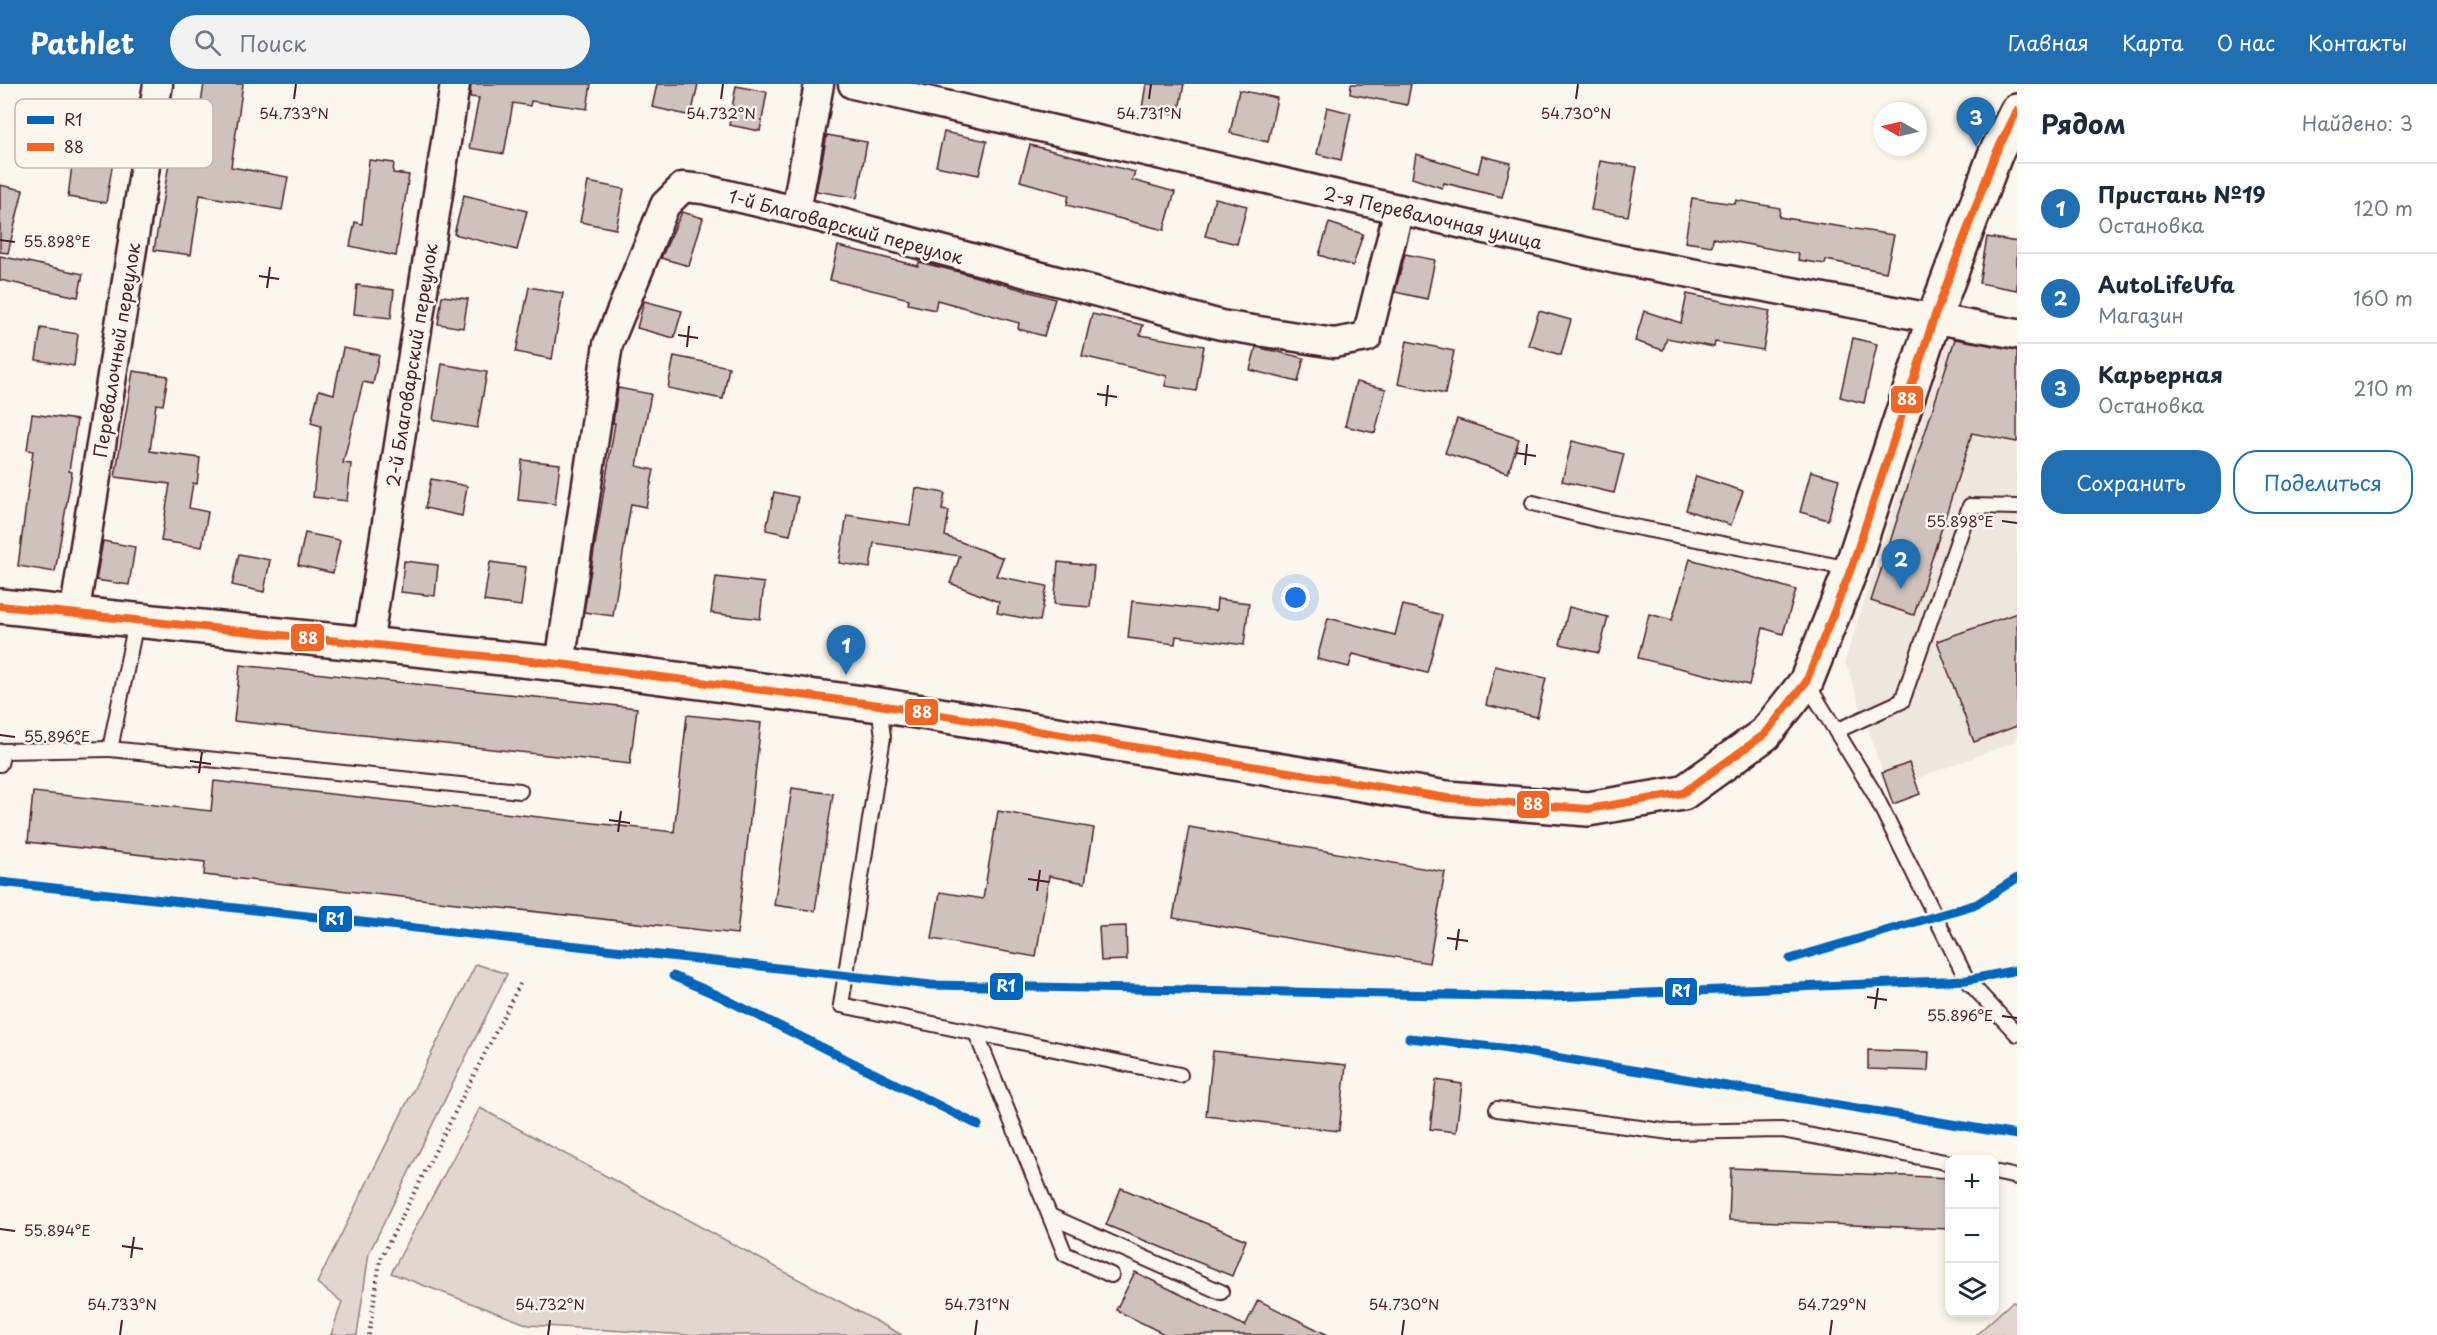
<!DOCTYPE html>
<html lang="ru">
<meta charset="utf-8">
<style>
body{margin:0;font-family:"Playpen Sans",sans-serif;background:#f2f2f3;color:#1f2937}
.controls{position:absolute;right:18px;bottom:18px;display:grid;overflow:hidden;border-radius:12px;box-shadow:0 3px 9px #0003}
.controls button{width:54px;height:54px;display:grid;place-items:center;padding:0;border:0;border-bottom:2px solid #e0e1e3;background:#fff;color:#1f2937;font:30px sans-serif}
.compass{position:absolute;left:1873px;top:18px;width:54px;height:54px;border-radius:50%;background:#fff;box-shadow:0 3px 9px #0003;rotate:278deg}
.you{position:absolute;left:1296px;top:514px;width:21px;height:21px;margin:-15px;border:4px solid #fff;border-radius:50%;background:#1a73e8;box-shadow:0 0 0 9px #1a73e833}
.badge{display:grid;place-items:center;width:39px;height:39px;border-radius:50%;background:#1f6fb2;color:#fff;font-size:20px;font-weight:700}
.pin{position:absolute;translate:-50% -50px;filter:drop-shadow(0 2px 3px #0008)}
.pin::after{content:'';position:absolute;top:32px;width:21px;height:18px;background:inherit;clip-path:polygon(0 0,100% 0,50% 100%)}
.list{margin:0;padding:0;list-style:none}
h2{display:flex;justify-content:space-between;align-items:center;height:78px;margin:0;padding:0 24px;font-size:26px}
h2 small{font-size:20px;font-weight:400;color:#747a83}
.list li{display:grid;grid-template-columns:39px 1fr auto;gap:18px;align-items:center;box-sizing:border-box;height:90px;padding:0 24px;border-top:2px solid #e0e1e3}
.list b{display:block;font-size:22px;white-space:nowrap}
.list p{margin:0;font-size:20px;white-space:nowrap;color:#747a83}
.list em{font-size:20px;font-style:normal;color:#747a83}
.actions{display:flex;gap:12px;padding:18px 24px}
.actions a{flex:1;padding:14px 0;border:2px solid #1f6fb2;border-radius:24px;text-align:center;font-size:21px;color:#1f6fb2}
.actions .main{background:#1f6fb2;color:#fff}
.icon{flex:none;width:33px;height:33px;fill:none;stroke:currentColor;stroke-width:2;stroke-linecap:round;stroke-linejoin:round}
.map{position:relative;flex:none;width:2017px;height:1251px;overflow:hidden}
header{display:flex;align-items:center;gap:36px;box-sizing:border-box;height:84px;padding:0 30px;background:#1f6fb2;color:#fff}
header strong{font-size:28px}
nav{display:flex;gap:33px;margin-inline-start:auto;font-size:21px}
.search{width:420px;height:54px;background:#f2f2f3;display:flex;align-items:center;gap:15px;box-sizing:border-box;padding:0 21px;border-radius:33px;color:#747a83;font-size:22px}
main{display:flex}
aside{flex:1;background:#fff}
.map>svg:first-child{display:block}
.built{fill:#eee7de}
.green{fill:#e2d7d0;stroke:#967b7e;stroke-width:1.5}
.building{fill:#cfc2bc;stroke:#4a1f2b;stroke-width:1.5}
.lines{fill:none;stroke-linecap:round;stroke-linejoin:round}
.service-casing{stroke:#4a1f2b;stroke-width:18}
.minor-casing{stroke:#4a1f2b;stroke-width:33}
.tertiary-casing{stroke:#4a1f2b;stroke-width:38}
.path{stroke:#4a1f2b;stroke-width:4;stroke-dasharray:1.5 4.5;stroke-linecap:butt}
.service{stroke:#fbf7ec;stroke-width:14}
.minor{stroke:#fbf7ec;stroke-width:28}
.tertiary{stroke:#fbf7ec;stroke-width:33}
.bus-1-casing{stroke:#fbf7ec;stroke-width:12}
.bus-1{stroke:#f26522;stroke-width:8}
.rail-1-casing{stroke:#fbf7ec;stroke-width:14}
.rail-1{stroke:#0065bd;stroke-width:9}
.ticks{fill:none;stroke:#4a1f2b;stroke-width:2}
.labels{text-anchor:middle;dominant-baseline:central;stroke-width:5;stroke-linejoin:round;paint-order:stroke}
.street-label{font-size:18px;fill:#4a1f2b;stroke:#fbf7ec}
.key{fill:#fbf7ec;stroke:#c6b6b2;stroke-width:1.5}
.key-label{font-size:16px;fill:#4a1f2b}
.ticks-label{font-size:15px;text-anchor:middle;fill:#4a1f2b;stroke:#fbf7ec;stroke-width:5;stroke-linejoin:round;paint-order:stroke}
.line-badge{stroke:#fbf7ec;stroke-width:2}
.badge-label{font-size:16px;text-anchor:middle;font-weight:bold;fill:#fff}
</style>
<header>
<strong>Pathlet</strong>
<div class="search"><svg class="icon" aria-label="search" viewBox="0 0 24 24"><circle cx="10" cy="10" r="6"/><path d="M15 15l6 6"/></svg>Поиск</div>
<nav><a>Главная</a><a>Карта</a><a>О нас</a><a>Контакты</a></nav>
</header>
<main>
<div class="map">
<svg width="2017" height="1251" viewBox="0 0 2017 1251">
<rect width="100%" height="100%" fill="#fbf7ec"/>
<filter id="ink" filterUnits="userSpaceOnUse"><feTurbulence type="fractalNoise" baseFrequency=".0167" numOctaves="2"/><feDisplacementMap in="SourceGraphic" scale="12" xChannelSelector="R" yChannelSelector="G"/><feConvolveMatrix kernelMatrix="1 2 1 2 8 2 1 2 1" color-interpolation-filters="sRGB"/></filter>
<g filter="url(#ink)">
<!-- built -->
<path class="built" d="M1951 245 2017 259V657L1915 695 1893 719 1845 577Z"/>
<!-- green -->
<g class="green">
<path d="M476 880 507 890 369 1169 357 1251H331L342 1218 317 1199Z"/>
<path d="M480 1024 902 1251H688L529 1241 391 1189Z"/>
<path d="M2013 1217 2017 1221V1251H1976Z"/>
</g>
<!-- building -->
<g class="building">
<path d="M204 0H243L231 83 288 93 282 126 200 111 191 171 154 166 171 68 193 71Z"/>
<path d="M471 0H591L587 25 531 17 530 22 513 19 504 70 469 64 479 14 470 13Z"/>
<path d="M657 0H698L691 32 652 23Z"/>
<path d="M1146 0H1184L1178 31 1142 25Z"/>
<path d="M1351 0H1411L1407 21 1350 10Z"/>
<path d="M736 2 767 8 760 47 729 41Z"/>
<path d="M1239 6 1277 14 1268 58 1230 49Z"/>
<path d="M1327 23 1351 29 1341 76 1317 70Z"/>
<path d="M79 25 110 28 108 40 119 42 106 119 68 113Z"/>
<path d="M944 48 987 57 979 91 936 82Z"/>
<path d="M827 51 867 58 857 114 816 107Z"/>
<path d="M1030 61 1135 88 1132 96 1175 108 1164 146 1067 121 1069 111 1020 97Z"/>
<path d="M1416 70 1478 89 1482 72 1511 79 1502 113 1444 99 1442 104 1412 94Z"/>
<path d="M369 76 394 79 393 89 409 91 396 172 350 162 355 138 362 140Z"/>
<path d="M1600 77 1637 83 1628 132 1591 126Z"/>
<path d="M588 98 624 105 616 145 580 138Z"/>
<path d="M0 101 23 106 8 169 0 168Z"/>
<path d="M464 111 527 127 517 166 454 150Z"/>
<path d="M1215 114 1247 122 1237 160 1205 152Z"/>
<path d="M1692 114 1735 120 1736 116 1780 124 1779 133 1894 151 1886 188 1826 176 1825 180 1798 176 1799 170 1713 154 1712 162 1685 158Z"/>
<path d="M682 128 703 134 689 182 661 174Z"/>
<path d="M1329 139 1363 150 1353 182 1319 171Z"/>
<path d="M1987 153 2017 158V206L1979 199Z"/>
<path d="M838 162 918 182 919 178 959 188 1055 215 1044 252 1018 245 1019 239 937 216 935 226 908 220 909 215 830 196Z"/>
<path d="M1405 170 1435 176 1427 215 1395 208Z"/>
<path d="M0 172 83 190 78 213 0 196Z"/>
<path d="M357 201 394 206 391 234 354 230Z"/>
<path d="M529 203 563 209 552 275 516 268Z"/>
<path d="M1687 210 1770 227 1763 266 1715 258 1714 263 1667 254 1663 266 1635 257 1644 227 1681 239Z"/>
<path d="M442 212 468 215 463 244 438 240Z"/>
<path d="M644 217 682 227 674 254 637 244Z"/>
<path d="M1539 227 1571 236 1561 271 1528 261Z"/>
<path d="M1092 230 1143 241 1140 251 1204 262 1196 307 1165 302 1167 292 1082 272Z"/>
<path d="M41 244 78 250 74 282 36 276Z"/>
<path d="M1853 254 1877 260 1864 319 1840 313Z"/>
<path d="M1955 255 2017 266V358L1972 349 1914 531 1871 517Z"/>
<path d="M1407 257 1454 267 1445 310 1398 300Z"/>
<path d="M1256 263 1304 274 1298 298 1250 286Z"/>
<path d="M343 264 379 271 373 300 363 298 343 379 351 380 347 417 313 413 321 342 311 339 319 306 334 310Z"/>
<path d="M674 272 729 283 723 315 668 304Z"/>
<path d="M442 280 487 288 477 344 433 336Z"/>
<path d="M133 287 168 292 163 321 156 320 150 367 200 374 197 400 193 399 189 424 208 428 202 463 161 457 170 400 115 393Z"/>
<path d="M1356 298 1386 305 1375 349 1345 342Z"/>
<path d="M618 304 651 310 637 382 654 386 646 423 631 420 613 532 584 528 615 339H613Z"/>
<path d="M32 330 77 336 69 387 72 388 55 488 18 482 33 367 27 366Z"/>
<path d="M1457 335 1519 355 1508 389 1445 369Z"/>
<path d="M1572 357 1624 370 1614 409 1562 397Z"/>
<path d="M522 376 560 380 555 420 518 416Z"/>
<path d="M1811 387 1839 395 1828 436 1800 428Z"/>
<path d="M1696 392 1743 407 1731 441 1686 426Z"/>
<path d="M431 395 467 402 462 432 425 424Z"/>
<path d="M916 404 945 409 942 426 949 427 945 452 1003 474 996 492 1047 502 1040 537 997 529 999 518 950 499 960 472 874 459 870 484 839 479 847 431 910 441Z"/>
<path d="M774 408 798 413 790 451 766 446Z"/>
<path d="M305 449 340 456 333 489 298 481Z"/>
<path d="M103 457 135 463 129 501 96 496Z"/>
<path d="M239 470 270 476 264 508 232 501Z"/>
<path d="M1690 475 1796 506 1783 550 1763 544 1749 601 1638 574 1649 530 1672 536Z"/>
<path d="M404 477 438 481 435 512 401 508Z"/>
<path d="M490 478 526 483 521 522 484 517Z"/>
<path d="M1058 478 1094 482 1090 523 1054 520Z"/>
<path d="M716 493 764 499 760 535 711 529Z"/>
<path d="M1217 515 1249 519 1244 561 1176 552 1175 560 1128 554 1132 517 1216 527Z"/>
<path d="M1403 521 1442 531 1427 589 1353 570 1349 583 1317 575 1328 534 1395 551Z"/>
<path d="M1569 523 1608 533 1599 569 1560 560Z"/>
<path d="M2017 529V642L1974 658 1937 557Z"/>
<path d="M240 581 637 624 630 680 234 637Z"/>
<path d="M1495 582 1546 594 1537 633 1486 621Z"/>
<path d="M687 631 761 639 737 850 204 791 205 778 28 758 33 708 211 727 214 697 674 748Z"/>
<path d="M1909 679 1920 710 1893 720 1882 689Z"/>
<path d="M792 704 833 710 815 827 774 821Z"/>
<path d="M998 727 1094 744 1085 799 1049 792 1036 873 932 855 940 808 983 815Z"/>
<path d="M1189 743 1445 788 1429 879 1173 834Z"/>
<path d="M1126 842 1127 876 1101 877 1099 843Z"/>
<path d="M1868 966 1929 968 1928 987 1868 985Z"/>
<path d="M1213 967 1346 981 1339 1047 1206 1032Z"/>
<path d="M1436 996 1462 1000 1456 1048 1430 1045Z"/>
<path d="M1731 1084 1950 1094V1145L1729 1136Z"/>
<path d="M1121 1104 1246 1156 1232 1192 1106 1141Z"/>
<path d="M1135 1188 1245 1242 1258 1216 1328 1251H1166L1116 1226Z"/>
</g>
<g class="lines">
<!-- service casing -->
<g class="service-casing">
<g id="service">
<path d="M1533 419 1599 436 1851 485"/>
<path d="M1806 598 1874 709 1967 896 2017 950"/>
<path d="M879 621 883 653 841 921 1180 991"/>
<path d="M1836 647 1902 617 1970 422 2017 423"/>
<path d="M110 665 520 707"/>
<path d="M0 680 3 667 110 665 136 538"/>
<path d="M976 949 1065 1170 1111 1191"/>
<path d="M1497 1025 1670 1048 1782 1046 1950 1079"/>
<path d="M1994 1088 2017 1093"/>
<path d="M1050 1132 1221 1208"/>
</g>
</g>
<!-- minor casing -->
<g class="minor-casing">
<g id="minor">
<path d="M853 0 1616 175 2017 250"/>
<path d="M796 127 819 0"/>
<path d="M74 532 158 0"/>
<path d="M368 561 455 0"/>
<path d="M560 580 608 260 665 121 683 103 703 105 796 127 1221 241 1334 259 1367 253 1399 125"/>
</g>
</g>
<!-- tertiary casing -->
<g class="tertiary-casing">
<path id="tertiary" d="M0 522 560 580 879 621 1447 714 1588 725 1683 709 1765 650 1806 598 1851 485 1934 234 1995 71 2017 27"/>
</g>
<!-- path -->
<path class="path" d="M369 1251 380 1176 522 896"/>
<!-- service -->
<use href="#service" class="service"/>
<!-- minor -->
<use href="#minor" class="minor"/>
<!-- tertiary -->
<use href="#tertiary" class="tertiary"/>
<!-- bus-1 casing -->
<g class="bus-1-casing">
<path id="bus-1" d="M0 522 560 580 879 621 1447 714 1588 725 1683 709 1765 650 1806 598 1851 485 1934 234 1995 71 2017 27"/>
</g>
<!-- bus-1 -->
<use href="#bus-1" class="bus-1"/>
<!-- rail-1 casing -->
<g class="rail-1-casing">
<g id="rail-1">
<path d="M0 798 931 901 1551 913 1967 896 2017 886"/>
<path d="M1790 875 1977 820 2017 794"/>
<path d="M673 892 717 911 978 1041"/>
<path d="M1409 954 1502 964 2017 1051"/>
</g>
</g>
<!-- rail-1 -->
<use href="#rail-1" class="rail-1"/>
</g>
</g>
<!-- ticks -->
<path class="ticks" d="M294 15 296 0M721 15 723 0M1149 15 1151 0M1576 15 1578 0M0 156 15 158M259 192 279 195M267 204 270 183M678 251 698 254M687 263 689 242M1097 310 1117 313M1106 322 1108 301M1516 369 1536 372M1525 381 1527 360M2002 437 2017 439M0 651 15 653M190 677 211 680M199 689 202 668M609 736 630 739M618 748 621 727M1028 795 1049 798M1037 807 1040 786M1447 854 1468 857M1456 866 1459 845M1867 913 1887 916M1875 925 1878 904M2002 932 2017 934M0 1145 15 1147M122 1162 143 1165M131 1174 134 1153M120 1251 122 1236M548 1251 550 1236M975 1251 977 1236M1402 1251 1404 1236M1830 1251 1832 1236"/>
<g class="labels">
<!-- street labels -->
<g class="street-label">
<text transform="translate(1433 133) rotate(13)">2-я Перевалочная улица</text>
<text transform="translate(846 142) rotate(15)">1-й Благоварский переулок</text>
<text transform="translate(116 266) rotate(-81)">Перевалочный переулок</text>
<text transform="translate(411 281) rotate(-81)">2-й Благоварский переулок</text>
</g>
</g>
<!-- legend -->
<rect x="15" y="15" width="198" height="69" rx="9" class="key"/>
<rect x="27" y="32" width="27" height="8" fill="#0065bd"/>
<rect x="27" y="59" width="27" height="8" fill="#f26522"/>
<g class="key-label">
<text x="64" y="42">R1</text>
<text x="64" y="69">88</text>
</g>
<g class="ticks-label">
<text x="294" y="35">54.733°N</text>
<text x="721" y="35">54.732°N</text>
<text x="1149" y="35">54.731°N</text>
<text x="1576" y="35">54.730°N</text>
<text x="57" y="163">55.898°E</text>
<text x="1960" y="443">55.898°E</text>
<text x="57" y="658">55.896°E</text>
<text x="1960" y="937">55.896°E</text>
<text x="57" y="1152">55.894°E</text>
<text x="122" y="1226">54.733°N</text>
<text x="550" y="1226">54.732°N</text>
<text x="977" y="1226">54.731°N</text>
<text x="1404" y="1226">54.730°N</text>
<text x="1832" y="1226">54.729°N</text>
</g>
<g class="line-badge">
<rect x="1890" y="301" width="34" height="29" rx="6" fill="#f26522"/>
<rect x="290" y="539" width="35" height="29" rx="6" fill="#f26522"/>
<rect x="904" y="614" width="35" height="28" rx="6" fill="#f26522"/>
<rect x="1516" y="706" width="34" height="29" rx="6" fill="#f26522"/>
<rect x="318" y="821" width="35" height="28" rx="6" fill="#0065bd"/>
<rect x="989" y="888" width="35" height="29" rx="6" fill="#0065bd"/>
<rect x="1664" y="893" width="34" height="29" rx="6" fill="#0065bd"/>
</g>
<g class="badge-label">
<text x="1907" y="321">88</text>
<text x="308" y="560">88</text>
<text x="922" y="634">88</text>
<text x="1533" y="726">88</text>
<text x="335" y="841">R1</text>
<text x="1006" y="908">R1</text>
<text x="1681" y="913">R1</text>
</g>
</svg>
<div class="controls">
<button>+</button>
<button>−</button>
<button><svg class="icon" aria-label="layers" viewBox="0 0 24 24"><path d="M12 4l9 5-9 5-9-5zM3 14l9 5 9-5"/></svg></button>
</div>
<svg class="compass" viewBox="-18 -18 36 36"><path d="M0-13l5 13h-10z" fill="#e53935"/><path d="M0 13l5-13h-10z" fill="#747a83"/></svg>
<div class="you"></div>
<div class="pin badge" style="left:846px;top:591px">1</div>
<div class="pin badge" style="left:1901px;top:505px">2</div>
<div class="pin badge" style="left:1976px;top:63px">3</div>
</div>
<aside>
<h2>Рядом<small>Найдено: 3</small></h2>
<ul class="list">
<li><span class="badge">1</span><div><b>Пристань №19</b><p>Остановка</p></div><em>120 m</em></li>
<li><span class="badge">2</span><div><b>AutoLifeUfa</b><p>Магазин</p></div><em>160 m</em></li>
<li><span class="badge">3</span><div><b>Карьерная</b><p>Остановка</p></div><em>210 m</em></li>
</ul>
<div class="actions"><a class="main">Сохранить</a><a>Поделиться</a></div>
</aside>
</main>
